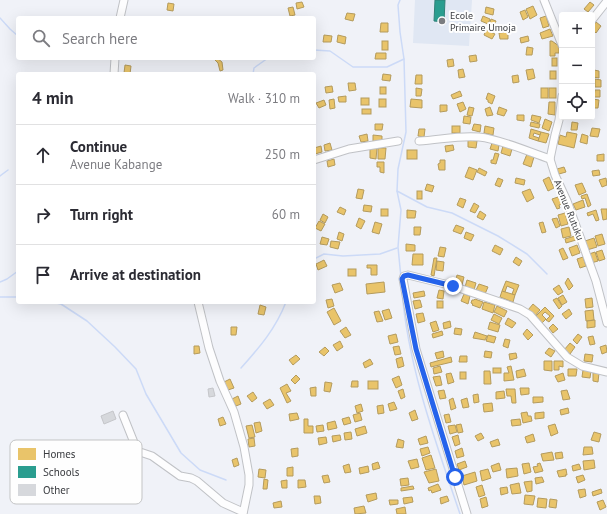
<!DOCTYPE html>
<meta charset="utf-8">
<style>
body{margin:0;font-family:"PT Sans",sans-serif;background:#f2f2f3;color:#2b2b33}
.controls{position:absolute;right:12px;top:12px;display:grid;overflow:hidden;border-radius:4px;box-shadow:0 4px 16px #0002}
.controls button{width:36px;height:36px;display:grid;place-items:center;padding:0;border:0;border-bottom:1px solid #e1e1e2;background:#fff;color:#2b2b33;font:20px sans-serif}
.stop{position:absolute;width:12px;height:12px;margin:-9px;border:3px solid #2563eb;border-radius:50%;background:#fff}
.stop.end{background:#2563eb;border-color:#fff;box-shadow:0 1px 4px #0008}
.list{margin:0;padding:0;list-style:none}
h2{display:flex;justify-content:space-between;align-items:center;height:52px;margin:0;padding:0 16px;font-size:17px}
h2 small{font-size:13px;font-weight:400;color:#7c7c81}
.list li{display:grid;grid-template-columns:26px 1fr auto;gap:12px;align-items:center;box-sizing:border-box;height:60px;padding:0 16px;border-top:1px solid #e1e1e2}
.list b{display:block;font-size:15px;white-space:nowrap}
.list p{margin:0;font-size:13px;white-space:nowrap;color:#7c7c81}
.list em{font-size:13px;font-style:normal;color:#7c7c81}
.icon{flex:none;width:22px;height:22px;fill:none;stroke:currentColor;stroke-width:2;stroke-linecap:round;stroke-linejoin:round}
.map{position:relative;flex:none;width:607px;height:514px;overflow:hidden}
.search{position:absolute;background:#fff;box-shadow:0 4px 16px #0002;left:16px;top:16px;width:300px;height:44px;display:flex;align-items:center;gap:10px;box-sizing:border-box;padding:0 14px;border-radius:4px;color:#7c7c81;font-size:15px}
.panel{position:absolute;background:#fff;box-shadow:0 4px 16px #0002;left:16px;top:72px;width:300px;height:232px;border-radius:4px}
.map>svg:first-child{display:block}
.built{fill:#e0e7f3}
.homes{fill:#e9c46a;stroke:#b49b5d}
.schools{fill:#2a9d8f;stroke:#2f8077}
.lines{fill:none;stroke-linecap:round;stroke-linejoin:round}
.stream{stroke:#ccdaf7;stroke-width:1.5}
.building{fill:#d6d8dc;stroke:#c5c6ca}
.street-casing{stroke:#c0c2c6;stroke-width:9}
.street{stroke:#fdfdfe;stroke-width:7}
.route{stroke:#2563eb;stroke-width:5}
.poi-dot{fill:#7a7c80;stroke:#fefefe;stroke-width:1.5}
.labels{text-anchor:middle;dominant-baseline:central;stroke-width:4;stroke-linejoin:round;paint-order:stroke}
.poi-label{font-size:10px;fill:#3a3c40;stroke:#fefefe;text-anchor:start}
.street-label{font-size:10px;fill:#3a3c40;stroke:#fefefe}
.key{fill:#fefefe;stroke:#c3c4c5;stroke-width:1}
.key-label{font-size:11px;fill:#3a3c40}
</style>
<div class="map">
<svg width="607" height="514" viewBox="0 0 607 514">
<rect width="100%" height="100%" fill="#f0f2f8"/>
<!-- built -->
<path class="built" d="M415 0H472L469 46 413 43Z"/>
<!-- homes -->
<g class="homes">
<path d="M302 2 304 7 297 9 296 3Z"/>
<path d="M590 2 594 5 588 12 584 9Z"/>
<path d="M168 3 174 4 173 11 167 10Z"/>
<path d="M533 6 537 15 530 19 526 9Z"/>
<path d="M293 7 295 15 290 16 288 8Z"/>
<path d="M486 7 494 9 493 15 485 13Z"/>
<path d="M525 10 528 17 523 20 520 12Z"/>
<path d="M347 13 355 14 353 21 345 19Z"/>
<path d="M483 16 490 19 488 24 481 21Z"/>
<path d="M546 16 549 26 543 28 540 18Z"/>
<path d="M491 19 496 21 493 30 488 28Z"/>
<path d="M596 22 601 26 596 33 592 29V27Z"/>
<path d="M381 23H388V32H380Z"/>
<path d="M550 29 553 36 542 39 540 33Z"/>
<path d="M486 30 495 34 492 39 484 35Z"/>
<path d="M508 32V39H500L499 33Z"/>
<path d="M324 35 332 36 331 42H323Z"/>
<path d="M338 35 346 37 345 44 337 42Z"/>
<path d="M528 36 529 41 521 43 520 38Z"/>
<rect x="382" y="41" width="6" height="9"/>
<path d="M550 41H552L559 46V53H555V56H550Z"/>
<path d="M527 47 533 48 532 55H526Z"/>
<path d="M376 53H386V59H375Z"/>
<path d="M476 55 477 61 470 62 469 56Z"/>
<path d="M217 58 222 62 223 70 220 71 218 63 215 60Z"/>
<rect x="552" y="58" width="5" height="8"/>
<path d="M453 59 454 66 448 67 447 60Z"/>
<path d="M125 65 131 66 130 74 124 73Z"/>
<path d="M463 69 465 77 459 78 458 70Z"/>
<path d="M533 69 535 78 528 80 526 70Z"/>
<path d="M594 70 599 71V78L593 77Z"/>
<rect x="550" y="71" width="6" height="8"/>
<path d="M383 74 391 75 390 81 382 80Z"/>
<path d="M416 75H422V84H415Z"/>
<path d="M518 75 519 82 513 83 512 76Z"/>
<path d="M595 79 601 80V87H595Z"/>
<path d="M348 83H355L356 90 349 91Z"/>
<path d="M332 86 333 92 326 93 325 87Z"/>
<rect x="380" y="87" width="6" height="7"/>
<path d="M416 88 422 89 421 96H416Z"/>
<rect x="541" y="88" width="7" height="10"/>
<rect x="549" y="88" width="7" height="10"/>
<path d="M595 90H600V97H594Z"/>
<path d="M460 91 462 96 453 99 451 95Z"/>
<path d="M488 93 495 96 492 104 488 102V100L486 99Z"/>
<path d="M346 96V102H339L338 97Z"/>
<rect x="361" y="98" width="8" height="7"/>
<path d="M334 99 335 108 330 109 329 100Z"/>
<rect x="379" y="99" width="7" height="8"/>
<path d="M411 99 422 100V108L410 107Z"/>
<path d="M593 99 599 100 598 108H593Z"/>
<path d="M324 100 326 105 319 108 316 103Z"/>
<path d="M463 102 466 109 460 112 457 104Z"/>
<path d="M549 102H555V115L548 114Z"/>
<path d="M440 105H447V111L440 112Z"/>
<path d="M469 107 474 108 472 116 467 115Z"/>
<path d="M490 107 493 115 487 116 485 109Z"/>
<path d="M499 107 507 110 504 116 497 114Z"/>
<rect x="362" y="109" width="9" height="5"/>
<path d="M517 115H524V121L517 120Z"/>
<path d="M532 115 541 117 539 123 531 120Z"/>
<path d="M464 116 471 117 470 124 463 123Z"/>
<path d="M545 119 552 122 549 131 542 128Z"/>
<path d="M531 122 540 124 539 128 530 126Z"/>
<path d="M572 122 578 123 577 130H571Z"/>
<path d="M375 124H383L382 130H375Z"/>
<path d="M474 124 481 125 480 132 472 130Z"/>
<rect x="452" y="126" width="8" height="7"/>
<path d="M485 126 494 128 493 135 484 133Z"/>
<path d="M592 128 600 129 598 137 590 136Z"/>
<path d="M419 129H425L424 137 418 136Z"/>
<path d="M531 129 541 132 540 135 534 133 533 136 539 138 538 141 529 138Z"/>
<path d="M541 132 549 134 546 143 538 141Z"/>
<path d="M567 132 577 134 574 148 558 144 560 135 566 137Z"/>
<path d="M367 134 368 141 361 142 359 136Z"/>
<path d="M582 134 588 136 587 144 580 142Z"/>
<path d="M373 135 382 136V142H373Z"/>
<path d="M468 140 477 141 476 148 468 147Z"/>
<path d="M330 143 332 150 325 151 324 145Z"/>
<path d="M492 143 499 145 498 151 490 149Z"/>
<path d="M453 145 454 150 446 152 445 146Z"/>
<path d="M321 146 322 152 315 154 314 148Z"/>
<path d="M503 146 512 149 510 156 501 153Z"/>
<path d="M370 147 377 148 376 159 370 158Z"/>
<path d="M378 148H386L385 159H378Z"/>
<rect x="407" y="150" width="10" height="9"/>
<path d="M495 153 499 154 496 164 491 163V160H493Z"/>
<path d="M527 154 534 157 531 167 523 164Z"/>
<path d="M604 154V161H597V155Z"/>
<path d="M334 159 335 165 328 167 327 161Z"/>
<path d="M440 160H445V170H439L438 164 440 163Z"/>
<path d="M377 162H384V173L380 172V167H377Z"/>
<path d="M469 167 477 170 473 180 465 177Z"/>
<path d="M564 167 566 172 559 174 557 169Z"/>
<path d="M479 168 487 172 485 176 477 172Z"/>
<path d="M599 170 600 175 593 176 592 171Z"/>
<path d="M549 177 554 188 548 191 543 180Z"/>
<path d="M498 178 503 180 500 187 495 185Z"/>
<path d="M516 178 525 180 524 185 515 183Z"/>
<path d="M606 178 607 185 602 187 599 180Z"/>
<path d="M582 183 586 192 579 195 575 185Z"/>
<path d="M427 184 434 186 432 192 425 190Z"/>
<path d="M358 189 364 190 362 199 356 198Z"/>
<path d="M530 189 534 198 527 202 522 192Z"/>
<rect x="417" y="191" width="5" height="8"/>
<path d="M587 194 591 205 588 207 585 198 582 199 581 196Z"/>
<path d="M558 197 562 204 559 205 560 208 557 209 552 199Z"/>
<path d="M460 198 466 200 463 208 457 205Z"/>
<path d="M583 200 585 207 576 210 573 204Z"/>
<path d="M474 203 479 206 475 213 470 211Z"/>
<path d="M364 205 372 206 371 212 363 211Z"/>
<path d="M340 207 346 210 344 215 337 212Z"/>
<rect x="381" y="209" width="7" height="7"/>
<path d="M601 209H607V219L603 220Z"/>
<path d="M407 210 416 211 415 218H407Z"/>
<path d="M596 210 599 220 596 221 593 214 588 216 587 213Z"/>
<path d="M480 211 486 215 483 220 477 217Z"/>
<path d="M565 213 568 224 561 226 558 215Z"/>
<path d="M323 214 328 217 325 223 320 220Z"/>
<path d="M359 218 365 221 361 229 356 226Z"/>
<path d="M557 218 560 226 556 228 552 219Z"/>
<path d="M319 221 325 224 321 231 315 228Z"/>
<path d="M375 222 382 224 379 234 372 232Z"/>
<path d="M543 222 546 232 542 233 539 223Z"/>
<path d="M456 225 464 228 461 234 453 231Z"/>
<path d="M414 227H421L420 235H414Z"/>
<path d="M569 227 571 236 563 238 561 229Z"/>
<path d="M339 232 344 234 342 241 337 239Z"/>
<path d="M466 232 474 235 471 241 464 238Z"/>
<path d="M602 234 605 244 598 246 595 236Z"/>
<path d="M575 236 576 240 566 243 565 239Z"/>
<path d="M322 237 329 239 327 245 320 244Z"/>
<path d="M594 238 597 247 587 250 585 241Z"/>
<path d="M331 241 340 242 338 249 330 247Z"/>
<path d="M406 244 415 245V251H406Z"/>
<path d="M495 245 503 249 500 255 492 251Z"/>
<path d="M577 245 580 253 572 256 569 248Z"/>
<path d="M440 247 446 248 444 257 438 256Z"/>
<path d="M563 248 568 258 563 260 559 250Z"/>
<path d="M602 250 605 259 599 261 596 252Z"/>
<path d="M595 252 598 261 591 263 589 254Z"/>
<path d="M413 254H423V265H412Z"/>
<path d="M516 257 522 261 519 266 513 262Z"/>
<path d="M583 257 586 266 580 268 577 259Z"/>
<path d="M434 258H437L434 276 431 275Z"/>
<path d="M324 260 327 266 318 270 316 264Z"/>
<path d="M437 261 444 262 443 271 436 270Z"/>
<path d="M367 265H377V275H371V268H367Z"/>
<rect x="348" y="269" width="8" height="7"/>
<path d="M457 275 464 277 462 285 455 284Z"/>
<path d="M568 278 573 286 569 290 565 283Z"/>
<path d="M467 280 476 283 474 290 465 287Z"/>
<path d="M506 281 519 285 515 295 512 294 514 289 507 286 505 292 502 291Z"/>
<path d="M384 282 385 292 367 294 366 284Z"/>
<path d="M340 283 343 290 335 293 332 285Z"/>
<path d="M479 284 488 287 485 294 476 290Z"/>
<path d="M559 285 563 292 558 295 553 289Z"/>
<path d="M439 290 444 291 443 299 437 298Z"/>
<path d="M424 291 425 296 414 298 413 293Z"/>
<path d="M502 291 515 295 513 302 500 297Z"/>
<path d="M464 294 470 296 468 304 461 301Z"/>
<path d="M563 295 567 302 562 305 558 298Z"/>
<path d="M557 298 562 306 559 309 553 300Z"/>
<path d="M592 298 593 307 586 308 585 299Z"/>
<path d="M332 299 334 306 328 308 326 300Z"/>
<path d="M475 299 483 302 480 308 472 305 473 304 471 303 472 300H474Z"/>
<path d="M420 300 422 307 415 309 413 301Z"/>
<rect x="437" y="301" width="6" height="7"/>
<path d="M484 302 495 305 493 313 482 309Z"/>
<path d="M533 304 540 310 535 316 528 310Z"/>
<path d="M260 305 266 307 264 315 258 314Z"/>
<path d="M497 306 507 311 504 317 494 312Z"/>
<path d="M545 307 554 316 549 322 546 320 550 316 545 312 542 315 546 319 542 323 535 317Z"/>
<path d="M334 308 341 321 334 325 327 312Z"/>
<path d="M389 309 392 318 385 320 382 311Z"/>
<path d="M569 309 572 314 566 319 562 314Z"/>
<path d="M593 310 594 320 586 321 585 311Z"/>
<path d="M379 311 383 321 377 322 374 312Z"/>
<path d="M423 313 425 321 418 323 416 314Z"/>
<path d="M494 314 502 318 499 324 491 320Z"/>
<path d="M508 318 516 323 512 328 505 324Z"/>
<path d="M595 320V327L587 328V321Z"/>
<path d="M436 321 439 330 433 332 430 323Z"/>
<path d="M450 321 451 327 444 329 443 323Z"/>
<path d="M490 322 500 325 498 332 488 329Z"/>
<path d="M553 324 558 329 553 333 549 328Z"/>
<path d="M231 327H237L236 335H231Z"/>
<path d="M346 327 351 335 345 338 340 331Z"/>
<path d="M455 328 462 329 461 335 454 334Z"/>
<path d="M527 329 533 335 528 340 523 334Z"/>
<path d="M442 331 443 335 433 338 432 334Z"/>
<path d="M475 332 487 336 485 340 473 338Z"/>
<path d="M396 334 398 342 390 344 388 336Z"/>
<path d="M578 334 582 337 577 344 573 340Z"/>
<path d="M488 335 496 337 494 343 486 341Z"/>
<path d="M593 336 595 344 590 345 588 337Z"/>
<path d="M505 339 510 340 508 348 503 346Z"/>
<path d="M340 341 343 347 337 351 333 345Z"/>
<path d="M570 343 575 347 570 354 564 350Z"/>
<path d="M606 345 607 352 602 354 600 347Z"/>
<path d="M194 346H199L200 353 194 354Z"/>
<path d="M399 346 401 354 395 355 393 347Z"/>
<path d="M325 347 329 351 324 356 319 352Z"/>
<path d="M549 348 555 351 551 357 545 353Z"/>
<path d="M443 351 444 357 437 359 435 353Z"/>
<path d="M485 351 492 352 491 358 484 357Z"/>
<path d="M516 353 517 358 510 360 509 354Z"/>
<path d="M585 354 593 355 592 362 584 361Z"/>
<path d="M296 355 300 359 293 365 289 360Z"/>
<path d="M460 356H467V362H459Z"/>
<path d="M402 357 404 366 398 368 396 359Z"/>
<path d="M451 357 452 362 431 367 430 363Z"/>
<path d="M370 359 373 364 365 368 363 363Z"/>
<path d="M544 361H552V371L544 370Z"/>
<path d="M554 361H563V367L559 366V370H554Z"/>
<path d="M440 366 442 372 434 374 433 368Z"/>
<path d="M511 366 514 380 504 381V373H509L507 367Z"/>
<rect x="493" y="368" width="8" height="5"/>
<path d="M524 369 526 376 517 378 516 371Z"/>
<path d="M568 369H577L576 376H568Z"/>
<path d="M583 370 591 371 590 378 582 377Z"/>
<path d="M484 371H490L491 384H484Z"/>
<rect x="460" y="372" width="6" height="7"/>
<path d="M451 373 454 382 448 384 446 374Z"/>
<path d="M563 373 565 380 558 382 555 376Z"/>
<path d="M593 373H599L598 382 593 381Z"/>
<path d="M296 375 300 379 295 384 291 380Z"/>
<path d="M399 376 402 385 396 388 392 379Z"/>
<path d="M440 376 442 385 436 386 433 377Z"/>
<path d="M230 379 234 388 228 390 224 382Z"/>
<path d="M352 381H358V387H351Z"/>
<rect x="368" y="381" width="10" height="8"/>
<path d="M325 382 332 383 330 392 324 391Z"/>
<path d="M287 384 291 391 286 393 291 401 287 403 280 388Z"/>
<path d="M316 387V396H311L310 388Z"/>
<path d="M520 388H529V394L521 395Z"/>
<path d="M403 389 405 397 401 399 398 391Z"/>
<path d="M506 389H515L516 403H512L511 396H507Z"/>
<path d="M444 390 446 398 440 399 438 391Z"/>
<path d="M567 390 570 399 563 400 561 391Z"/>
<path d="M504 391 505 398 496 399V392Z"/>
<path d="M253 392 257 398 252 402 247 396Z"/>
<path d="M478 394 479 402 474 403 473 395Z"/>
<path d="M238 396 241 404 236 406 232 399Z"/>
<path d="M533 397H543V402L533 403Z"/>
<path d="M453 398 456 408 451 410 449 400Z"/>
<path d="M467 398 469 407 463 408 461 400Z"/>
<path d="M270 399 274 405 267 409 263 403Z"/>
<path d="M394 402 397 409 390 411 388 404Z"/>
<path d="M492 403 493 411 484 412 483 404Z"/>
<path d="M361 404 363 411 357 413 355 406Z"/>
<path d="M383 405 384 413 378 414 377 406Z"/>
<path d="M568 408 569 413 561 415 560 410Z"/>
<path d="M415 410 418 419 412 421 409 413Z"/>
<path d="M527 412 528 416H531L532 421 523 423 521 413Z"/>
<path d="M544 412V418L535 419V413Z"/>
<path d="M297 413 299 419 290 421 289 414Z"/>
<path d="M360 413 362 420 355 422 353 415Z"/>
<path d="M449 414 451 422 446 423 444 415Z"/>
<path d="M223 417 226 424 220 426 218 419Z"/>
<path d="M349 417 351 423 344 425 342 419Z"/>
<path d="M304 419H308V426H313V433H304Z"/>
<path d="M520 419 521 425 512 426 511 420Z"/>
<path d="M335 421 337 428 328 430 327 423Z"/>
<path d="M260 422 262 431 256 433 254 423Z"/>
<path d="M461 424 463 432 458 433 456 425Z"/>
<path d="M555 424 558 433 551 436 548 426Z"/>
<path d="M252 425 255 437 249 438 246 426Z"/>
<path d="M323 425 324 431 317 432 316 426Z"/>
<path d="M455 425 457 432 450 434 448 426Z"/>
<path d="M365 426 367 433 357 436 355 429Z"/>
<path d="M351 432 352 439 345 440 344 433Z"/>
<path d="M594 432 601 434 599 442 591 440Z"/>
<path d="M481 433 484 438 478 441 475 436Z"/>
<path d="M533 434 535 441 527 443 525 437Z"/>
<path d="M340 435 341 440 333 442 332 436Z"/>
<path d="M458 435 460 444 455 446 452 437Z"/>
<path d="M426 436 428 443 420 445 418 439Z"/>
<path d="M326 437 327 443 319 445 318 438Z"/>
<path d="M254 438 255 446 249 447 248 439Z"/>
<path d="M398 439 404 441 403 448 396 447Z"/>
<path d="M498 439 500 445 492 447 490 442Z"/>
<path d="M428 447 430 453 422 456 420 449Z"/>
<path d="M584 447H592L593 454 583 455Z"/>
<path d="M298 448V456L292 457 291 449Z"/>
<path d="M462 448 464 456 457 458 455 451Z"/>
<path d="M552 452 554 460 543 461 541 454Z"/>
<path d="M562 452 563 458 556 459 555 453Z"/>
<path d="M431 455 435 468 426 470 422 458Z"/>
<path d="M237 458 239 465 234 467 232 460Z"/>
<path d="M417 459 419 467 411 469 408 461Z"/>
<path d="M594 460 595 468 584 470 583 461Z"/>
<path d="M465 461 467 467 459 470 457 464Z"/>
<path d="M378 462 380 468 373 470 372 464Z"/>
<path d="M499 463 501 470 493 472 491 466Z"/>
<path d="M529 463 531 472 524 474 522 464Z"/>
<path d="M540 463 543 471 535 473 533 467 538 466 537 464Z"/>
<path d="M349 464 351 472 345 473 343 466Z"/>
<path d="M579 464 581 469 573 471 572 466Z"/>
<path d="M368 466 369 472 360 474 359 468Z"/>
<path d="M293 467V476H287V468Z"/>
<path d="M517 468 518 476 507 478 506 469Z"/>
<path d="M259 469 266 470 265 478 258 477Z"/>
<path d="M436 469 439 481 429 483 424 472Z"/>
<path d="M488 469 491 478 482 481 480 471Z"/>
<path d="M566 469 567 475H565L566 476 559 477 557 471Z"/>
<path d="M475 472 477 481 464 485 462 476Z"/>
<path d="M328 475 330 482 324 483 322 476Z"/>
<path d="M583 475 585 480 578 483 576 477Z"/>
<path d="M542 477 544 482 536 484 535 478Z"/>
<path d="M408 478 409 485 401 486 400 479Z"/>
<path d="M264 479 268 480 267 489H263Z"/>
<path d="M287 480V488H282L281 481Z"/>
<path d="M298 480H305L306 487 298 488Z"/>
<path d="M532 481V491L527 492 524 482Z"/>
<path d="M519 483 521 493 512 494 510 485Z"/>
<path d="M438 484 441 490 432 493 431 490 429 491 428 488Z"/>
<path d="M482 485 485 495 479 497 476 487Z"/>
<path d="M413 486 414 489 401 491V488Z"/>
<path d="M507 487 508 493 501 495 500 488Z"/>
<path d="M585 489 586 496 580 498 578 490Z"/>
<path d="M601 489 602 493 593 496 592 492Z"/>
<path d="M376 493 377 499 368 502 366 495Z"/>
<path d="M525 495 535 496 533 505 524 504Z"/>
<path d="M314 496H320L321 503 315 504Z"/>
<path d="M447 496 449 501 441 504 440 498Z"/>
<path d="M412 497 413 502 404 504 403 498Z"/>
<path d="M486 497 488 506 482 508 480 499Z"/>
<path d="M538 498 547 499 546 508 537 507Z"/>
<path d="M550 499 557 500 556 508 549 507Z"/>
<path d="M389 500H398V504L390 505Z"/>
<path d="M603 500 606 507 600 510 597 502Z"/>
<path d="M281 501 282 507 274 508 273 503Z"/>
<path d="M364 506 366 513 355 514 354 508Z"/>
<path d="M405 507 406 514H397L396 509Z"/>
</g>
<!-- schools -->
<path class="schools" d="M435 0H445L444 22 434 21Z"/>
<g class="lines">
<!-- stream -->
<g class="stream">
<path d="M400 0 398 5 400 32 404 59 406 132 398 169 397 191 401 210 398 247 401 278"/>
<path d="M0 18 10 29 18 36"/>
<path d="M314 50 330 51 353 67H387L404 59"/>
<path d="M253 74 254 68 268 58"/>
<path d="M0 176 8 170"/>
<path d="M397 191 427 207 452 213 498 236 527 254 547 274"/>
<path d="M314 259 324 254 343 256 380 254 397 248"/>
<path d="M0 282 7 279 18 271"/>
<path d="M402 291C408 367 436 443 460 514"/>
<path d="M0 297H18"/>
<path d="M51 302 61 304 87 321 115 347 136 369 146 394 181 453 200 470 226 480"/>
<path d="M241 368C260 347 276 328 286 302"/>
</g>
</g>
<!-- building -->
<g class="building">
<path d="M213 388 215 396 209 397 208 389Z"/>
<path d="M113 411 116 419 104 424 101 416Z"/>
</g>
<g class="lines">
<!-- street casing -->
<g class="street-casing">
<g id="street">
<path d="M544 0 562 45"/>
<path d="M120 18 124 0"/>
<path d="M592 20 607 1"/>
<path d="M114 74 115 58"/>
<path d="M562 96 559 120 555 135 550 159 555 175 567 201 596 281 607 323"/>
<path d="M419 141C439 140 459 135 479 137 500 139 529 152 550 159"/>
<path d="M314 160 349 149 398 141"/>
<path d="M198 302 209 348 220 381 234 412 244 447 249 475V485L243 514"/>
<path d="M123 415 137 450 140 452 152 456 180 476 191 478 197 481 223 503 243 512"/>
<path d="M467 514 416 349 403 279 404 276 408 275 453 286 520 309 530 315 567 357 582 366 607 372"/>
</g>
</g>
<!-- street -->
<use href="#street" class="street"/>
</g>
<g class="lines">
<!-- route -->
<path class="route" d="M453 286 408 275 404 276 402 279 416 349 455 477"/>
</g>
<!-- markers -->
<circle class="poi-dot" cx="442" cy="21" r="4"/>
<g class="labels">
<!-- poi labels -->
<g class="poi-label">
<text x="450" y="15">Ecole<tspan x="450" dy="12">Primaire Umoja</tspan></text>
</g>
<!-- street labels -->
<g class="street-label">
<text transform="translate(569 210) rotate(68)">Avenue Rutuku</text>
</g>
</g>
<!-- legend -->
<rect x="10" y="440" width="132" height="64" rx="6" class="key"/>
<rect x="18" y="448" width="18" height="12" fill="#e9c46a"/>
<rect x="18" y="466" width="18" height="12" fill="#2a9d8f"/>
<rect x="18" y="484" width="18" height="12" fill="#d6d8dc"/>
<g class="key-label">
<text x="43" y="458">Homes</text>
<text x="43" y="476">Schools</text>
<text x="43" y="494">Other</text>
</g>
</svg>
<div class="controls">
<button>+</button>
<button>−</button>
<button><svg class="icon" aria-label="locate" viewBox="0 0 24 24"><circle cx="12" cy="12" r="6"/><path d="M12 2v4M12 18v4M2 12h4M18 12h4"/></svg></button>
</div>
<div class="stop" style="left:455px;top:477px"></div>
<div class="stop end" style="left:453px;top:286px"></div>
<div class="search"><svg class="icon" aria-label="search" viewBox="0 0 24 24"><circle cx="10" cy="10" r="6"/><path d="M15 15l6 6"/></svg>Search here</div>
<section class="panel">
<h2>4 min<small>Walk · 310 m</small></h2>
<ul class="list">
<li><svg class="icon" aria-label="ahead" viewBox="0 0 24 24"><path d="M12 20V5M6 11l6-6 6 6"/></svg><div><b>Continue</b><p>Avenue Kabange</p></div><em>250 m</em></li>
<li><svg class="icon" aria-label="right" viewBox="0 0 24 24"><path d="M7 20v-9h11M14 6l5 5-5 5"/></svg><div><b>Turn right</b></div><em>60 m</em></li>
<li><svg class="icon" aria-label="arrive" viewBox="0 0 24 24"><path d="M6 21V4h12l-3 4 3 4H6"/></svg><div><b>Arrive at destination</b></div></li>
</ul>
</section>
</div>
